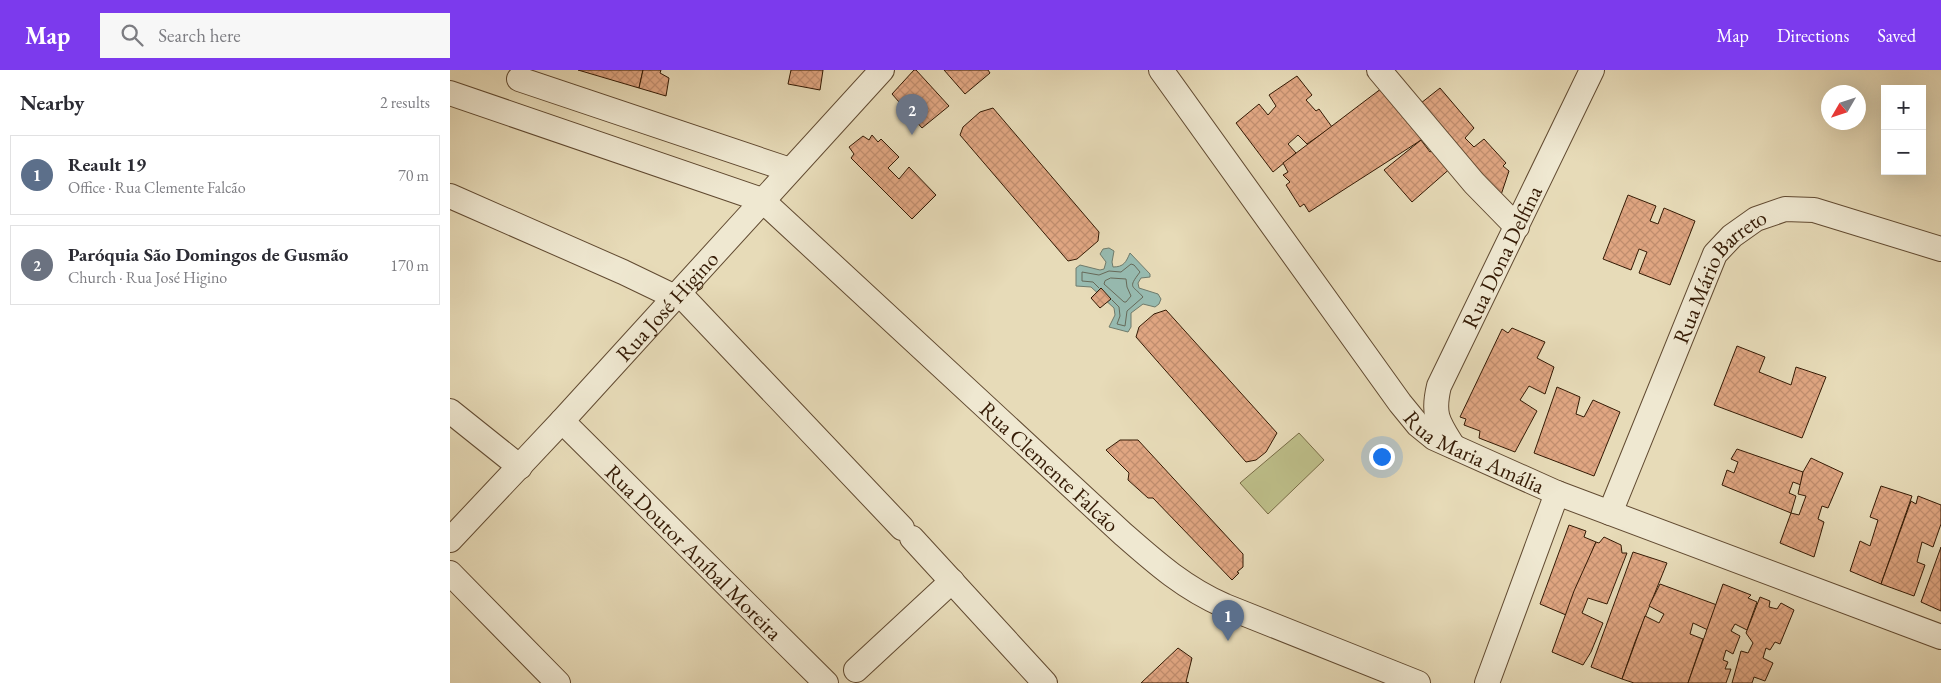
<!DOCTYPE html>
<meta charset="utf-8">
<style>
body{margin:0;font-family:"EB Garamond",serif;background:#f7f7f7;color:#2b2b33}
.controls{position:absolute;right:15px;top:15px;display:grid;overflow:hidden;border-radius:0px;box-shadow:0 5px 20px #0002}
.controls button{width:45px;height:45px;display:grid;place-items:center;padding:0;border:0;border-bottom:1px solid #e1e1e2;background:#fff;color:#2b2b33;font:25px sans-serif}
.compass{position:absolute;left:1371px;top:15px;width:45px;height:45px;border-radius:50%;background:#fff;box-shadow:0 5px 20px #0002;rotate:231deg}
.you{position:absolute;left:931px;top:386px;width:18px;height:18px;margin:-12px;border:4px solid #fff;border-radius:50%;background:#1a73e8;box-shadow:0 0 0 8px #1a73e833}
.badge{display:grid;place-items:center;width:32px;height:32px;border-radius:50%;background:#7c3aed;color:#fff;font-size:16px;font-weight:700}
.pin{position:absolute;translate:-50% -41px;filter:drop-shadow(0 1px 2px #0008)}
.pin::after{content:'';position:absolute;top:26px;width:18px;height:15px;background:inherit;clip-path:polygon(0 0,100% 0,50% 100%)}
.list{margin:0;padding:0;list-style:none}
h2{display:flex;justify-content:space-between;align-items:center;height:65px;margin:0;padding:0 20px;font-size:21px}
h2 small{font-size:16px;font-weight:400;color:#7c7c81}
.list li{display:grid;grid-template-columns:32px 1fr auto;gap:15px;align-items:center;box-sizing:border-box;height:80px;margin:0 10px 10px;padding:0 10px;border:1px solid #e1e1e2;border-radius:0px}
.list b{display:block;font-size:19px;white-space:nowrap}
.list p{margin:0;font-size:16px;white-space:nowrap;color:#7c7c81}
.list em{font-size:16px;font-style:normal;color:#7c7c81}
.icon{flex:none;width:28px;height:28px;fill:none;stroke:currentColor;stroke-width:2;stroke-linecap:round;stroke-linejoin:round}
.map{position:relative;flex:none;width:1491px;height:613px;overflow:hidden}
header{display:flex;align-items:center;gap:30px;box-sizing:border-box;height:70px;padding:0 25px;background:#7c3aed;color:#fff}
header strong{font-size:24px}
nav{display:flex;gap:28px;margin-inline-start:auto;font-size:18px}
.search{width:350px;height:45px;background:#f7f7f7;display:flex;align-items:center;gap:12px;box-sizing:border-box;padding:0 18px;border-radius:0px;color:#7c7c81;font-size:19px}
main{display:flex}
aside{flex:1;background:#fff}
.map>svg:first-child{display:block}
.green{fill:#bdbe89;stroke:#786c46}
.water{fill:#97bbb1;stroke:#6f7b6c}
.lines{fill:none;stroke-linecap:round;stroke-linejoin:round}
.shore{stroke:#666a5a;stroke-width:1}
.building{fill:url(#building-cross-hatch);stroke:#341a04}
.minor-casing{stroke:#614a31;stroke-width:26}
.minor{stroke:#efe8d1;stroke-width:24}
.labels{text-anchor:middle;dominant-baseline:central;stroke-width:4;stroke-linejoin:round;paint-order:stroke}
.street-label{font-size:22px;fill:#341a04;stroke:#efe8d1}
</style>
<header>
<strong>Map</strong>
<div class="search"><svg class="icon" aria-label="search" viewBox="0 0 24 24"><circle cx="10" cy="10" r="6"/><path d="M15 15l6 6"/></svg>Search here</div>
<nav><a>Map</a><a>Directions</a><a>Saved</a></nav>
</header>
<main>
<aside>
<h2>Nearby<small>2 results</small></h2>
<ul class="list">
<li><span class="badge" style="background:#5c6f8a">1</span><div><b>Reault 19</b><p>Office · Rua Clemente Falcão</p></div><em>70 m</em></li>
<li><span class="badge" style="background:#6b7280">2</span><div><b>Paróquia São Domingos de Gusmão</b><p>Church · Rua José Higino</p></div><em>170 m</em></li>
</ul>
</aside>
<div class="map">
<svg width="1491" height="613" viewBox="0 0 1491 613">
<defs>
<pattern id="building-cross-hatch" width="8" height="8" patternUnits="userSpaceOnUse" patternTransform="scale(1.25)"><rect width="8" height="8" fill="#e0a682"/><path d="M0 0l8 8M0 8l8-8" fill="none" stroke="#c18e6f"/></pattern>
</defs>
<rect width="100%" height="100%" fill="#e7dbb8"/>
<filter id="stains"><feTurbulence type="fractalNoise" baseFrequency=".004" numOctaves="4"/><feColorMatrix values="0 0 0 0 .2 0 0 0 0 .09 0 0 0 0 .02 0 0 0 .5 -.17"/></filter>
<radialGradient id="worn" r=".72"><stop offset=".6" stop-color="#630" stop-opacity="0"/><stop offset="1" stop-color="#630" stop-opacity=".3"/></radialGradient>
<!-- green -->
<path class="green" d="M849 363 874 390 818 444 790 413Z"/>
<!-- water -->
<path class="water" d="M659 178 664 181 662 192 663 197C674 197 676 192 680 183L700 204V207L691 208 688 213 689 218 708 224 711 229 709 234 705 237 693 234 681 243V257L678 262 659 257 665 245 664 238 641 217 626 216V198L630 195 650 200 654 199 656 192 650 184 653 179Z"/>
<g class="lines">
<!-- shore -->
<g class="shore">
<path d="M661 208 676 209 677 217 681 226 676 232H674L654 214 655 211Z"/>
<path d="M649 218 643 212 632 211V202L649 205 659 201 671 202 681 194 684 195 690 202C677 219 683 215 693 227L677 241 675 256 667 254 670 246 669 237 662 230"/>
</g>
</g>
<!-- building -->
<g class="building">
<path d="M128 0H193L189 18Z"/>
<path d="M193 0H211L210 3 219 8 216 26 189 18Z"/>
<path d="M341 0H373L370 20 338 14Z"/>
<path d="M464 0H466L499 36 472 58 442 24Z"/>
<path d="M494 0H538L540 3 515 24Z"/>
<path d="M847 6 862 25 856 30 866 41 869 39 882 57 857 74 848 65 838 74 846 83 823 102 786 53 809 34 818 45 826 36 819 25Z"/>
<path d="M936 15 979 65 859 142 854 134 850 137 836 115 840 112 833 105 838 102 833 93Z"/>
<path d="M990 18 1024 58 1015 68 1024 77 1034 69 1056 93 1053 96 1059 101 1049 131 966 37Z"/>
<path d="M543 38 649 162 648 171 627 189 618 191 510 65 513 57 530 42Z"/>
<path d="M422 65 428 72 431 69 449 87 438 98 449 109 459 97 486 125 462 149 401 88 404 84 399 77 413 66 419 70Z"/>
<path d="M971 70 980 82 987 77 1003 96 962 132 934 100Z"/>
<path d="M1178 125 1206 136 1200 151 1208 154 1214 138 1245 151 1220 215 1189 203 1197 182 1189 179 1181 200 1153 189Z"/>
<path d="M651 218 661 229 650 238 641 228Z"/>
<path d="M716 240 827 363 816 382 806 390 796 392 686 267 689 257 704 244Z"/>
<path d="M1062 258 1095 272 1087 288 1104 297 1095 324 1079 316 1070 330 1087 341 1065 382 1029 368 1030 361 1014 355 1016 349 1010 347 1052 259 1058 263Z"/>
<path d="M1287 276 1315 287 1309 302 1341 315 1346 297 1376 307 1352 368 1264 335Z"/>
<path d="M1107 317 1130 327 1126 344 1134 347 1143 330 1170 342 1144 406 1084 383Z"/>
<path d="M670 370H688L793 484V497L787 502 789 503 782 510 703 428H698L678 410 679 403 656 380Z"/>
<path d="M1287 379 1353 402 1351 415 1343 412 1339 423 1346 426 1341 443 1272 415 1277 400 1284 403 1288 392 1281 389Z"/>
<path d="M1361 388 1393 403 1378 438 1372 436 1368 449 1374 452 1364 487 1330 473 1341 443 1349 445 1356 426 1348 424 1353 402Z"/>
<path d="M1431 416 1462 426 1431 514 1400 501 1410 471 1420 476 1428 450 1420 447Z"/>
<path d="M1468 426 1491 435V454L1483 477 1472 472 1467 492 1475 495 1464 526 1431 514 1461 431 1466 434Z"/>
<path d="M1119 455 1136 461 1134 467 1146 472 1116 545 1090 534Z"/>
<path d="M1154 467 1171 475 1172 483H1177L1157 534 1138 528 1132 543 1153 553 1141 582 1133 595 1102 582 1124 521 1146 472 1149 473Z"/>
<path d="M1491 477V541L1471 532Z"/>
<path d="M1183 482 1217 493 1185 572 1172 609 1141 597Z"/>
<path d="M1210 514 1267 535 1258 560 1243 553 1240 564 1253 569 1238 613H1184L1172 609 1195 546 1209 553 1214 544 1199 536Z"/>
<path d="M1273 514 1301 525 1298 528 1307 532 1297 560 1285 554 1281 561 1290 566 1283 584 1276 580 1273 590 1278 592 1275 599H1281L1276 613H1238Z"/>
<path d="M1310 527 1320 531 1319 537 1327 539 1331 533 1344 540 1330 574 1325 572 1320 580 1316 578 1313 588 1323 593 1315 611 1304 607 1302 613H1282L1291 581 1298 583 1303 573 1296 563Z"/>
<path d="M728 578 742 588 736 612 739 613H691Z"/>
</g>
<g class="lines">
<!-- minor casing -->
<g class="minor-casing">
<g id="minor">
<path id="s1" d="M711 0 950 333 968 355 984 368 1107 423 1491 567"/>
<path d="M929 0 1024 113 1067 157"/>
<path d="M69 9 340 100"/>
<path id="s2" d="M0 23 312 130 673 464C706 493 734 518 775 536L968 613"/>
<path d="M0 126 173 202 225 227"/>
<path d="M229 223 452 458"/>
<path d="M0 341 70 397"/>
<path id="s3" d="M112 351 376 613"/>
<path id="s4" d="M1003 376C988 352 982 345 989 316L1142 0"/>
<path id="s5" d="M1160 443 1265 184 1282 166 1306 149 1335 139 1364 140 1491 179"/>
<path d="M462 468 595 613"/>
<path id="s6" d="M0 470 112 351 432 0"/>
<path d="M0 503 108 613"/>
<path d="M406 600 502 511"/>
<path d="M1037 613 1107 423"/>
</g>
</g>
<!-- minor -->
<use href="#minor" class="minor"/>
</g>
<g class="labels">
<!-- street labels -->
<g class="street-label">
<text stroke="none"><textPath href="#s4" startOffset="208">Rua Dona Delfina</textPath></text>
<text stroke="none"><textPath href="#s5" startOffset="264">Rua Mário Barreto</textPath></text>
<text stroke="none"><textPath href="#s6" startOffset="319">Rua José Higino</textPath></text>
<text stroke="none"><textPath href="#s1" startOffset="501">Rua Maria Amália</textPath></text>
<text stroke="none"><textPath href="#s2" startOffset="722">Rua Clemente Falcão</textPath></text>
<text stroke="none"><textPath href="#s3" startOffset="186">Rua Doutor Aníbal Moreira</textPath></text>
</g>
</g>
<rect width="100%" height="100%" filter="url(#stains)"/>
<rect width="100%" height="100%" fill="url(#worn)"/>
</svg>
<div class="controls">
<button>+</button>
<button>−</button>
</div>
<svg class="compass" viewBox="-18 -18 36 36"><path d="M0-13l5 13h-10z" fill="#e53935"/><path d="M0 13l5-13h-10z" fill="#7c7c81"/></svg>
<div class="you"></div>
<div class="pin badge" style="left:778px;top:571px;background:#5c6f8a">1</div>
<div class="pin badge" style="left:462px;top:65px;background:#6b7280">2</div>
</div>
</main>
